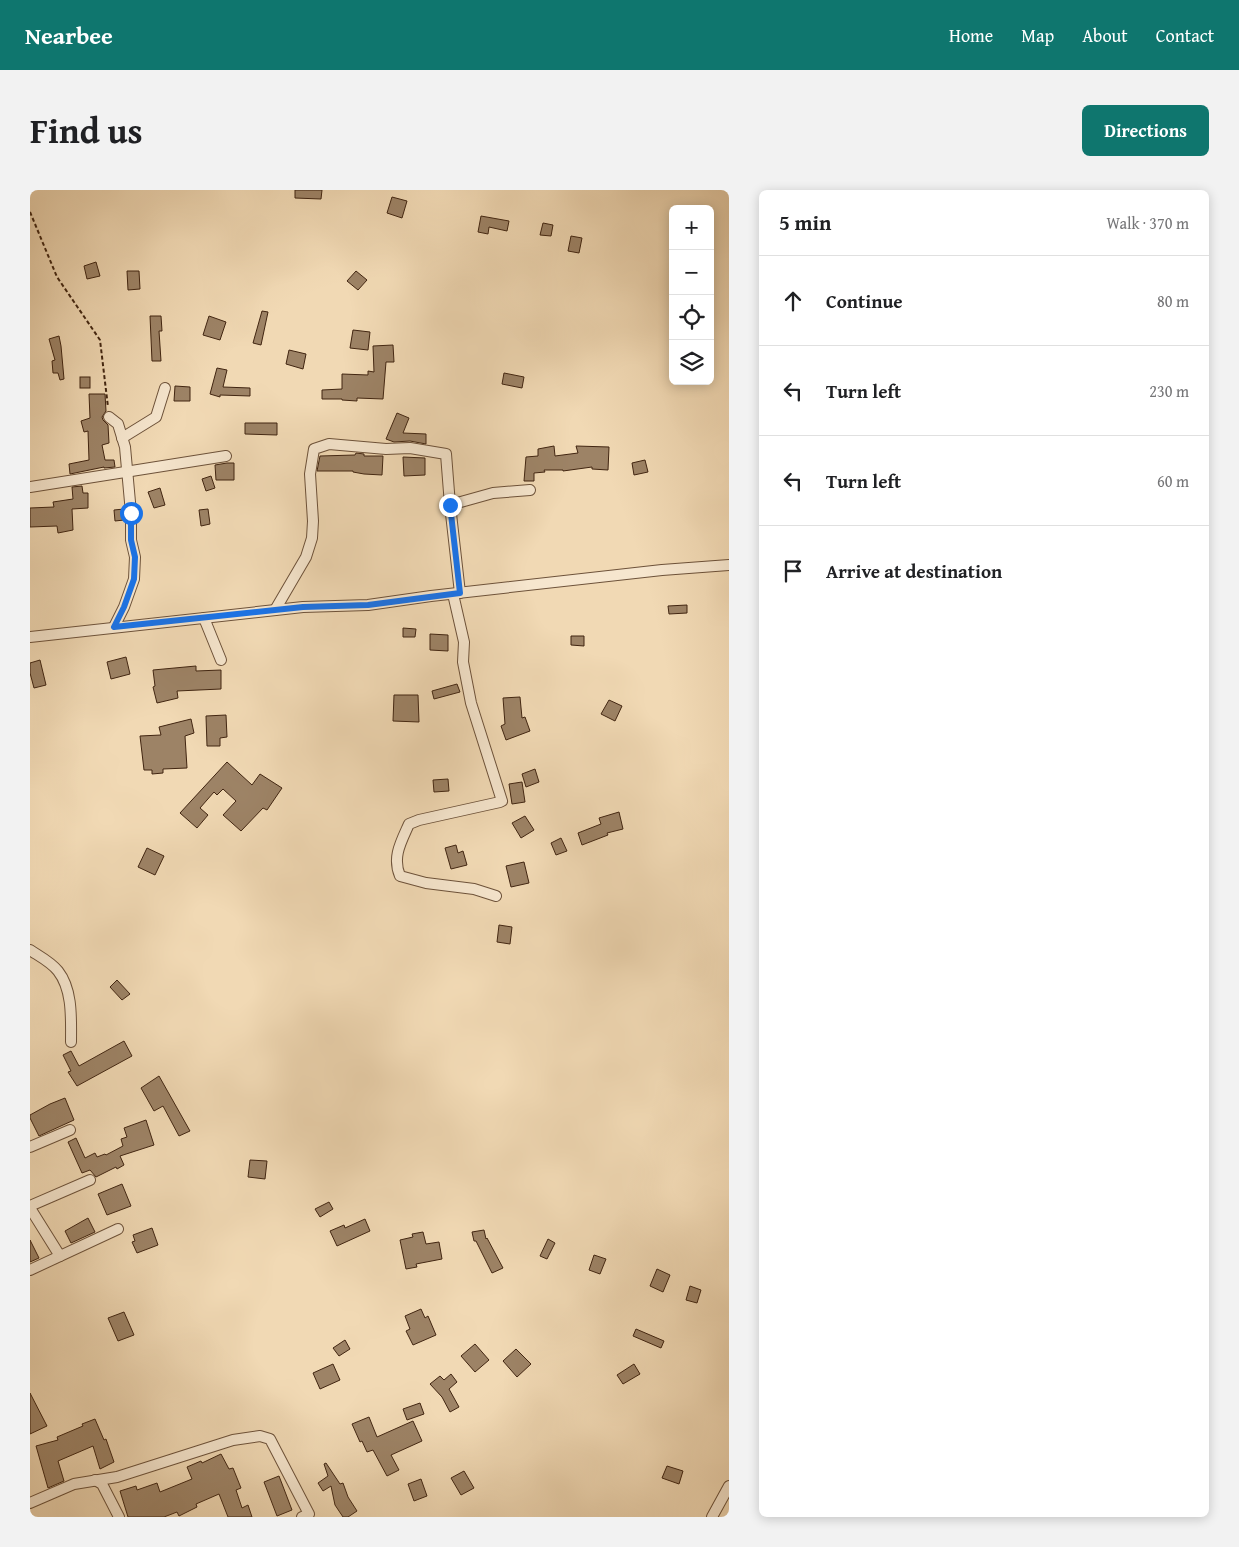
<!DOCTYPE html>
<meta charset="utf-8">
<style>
body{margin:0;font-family:"Gentium Book Plus",serif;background:#f2f2f2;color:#202124}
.controls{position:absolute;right:15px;top:15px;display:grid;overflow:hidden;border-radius:8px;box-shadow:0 2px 12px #0003}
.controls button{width:45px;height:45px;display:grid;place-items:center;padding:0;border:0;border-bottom:1px solid #e0e0e0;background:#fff;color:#202124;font:25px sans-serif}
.stop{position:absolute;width:15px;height:15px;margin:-11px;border:4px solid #1a73e8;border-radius:50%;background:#fff}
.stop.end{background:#1a73e8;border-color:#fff;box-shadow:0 1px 5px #0008}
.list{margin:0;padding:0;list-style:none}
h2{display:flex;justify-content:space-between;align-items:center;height:65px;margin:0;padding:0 20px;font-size:21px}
h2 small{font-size:16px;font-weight:400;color:#757577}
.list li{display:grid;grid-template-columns:32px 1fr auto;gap:15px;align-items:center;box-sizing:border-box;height:90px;padding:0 20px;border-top:1px solid #e0e0e0}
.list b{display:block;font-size:19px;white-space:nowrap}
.list em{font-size:16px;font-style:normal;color:#757577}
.icon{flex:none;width:28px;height:28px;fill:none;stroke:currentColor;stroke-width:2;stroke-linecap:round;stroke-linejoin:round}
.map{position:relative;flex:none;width:699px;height:1327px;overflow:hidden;border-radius:8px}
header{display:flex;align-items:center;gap:30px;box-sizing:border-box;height:70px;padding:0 25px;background:#0f766e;color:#fff}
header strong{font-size:24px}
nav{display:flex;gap:28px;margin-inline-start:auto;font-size:18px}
.intro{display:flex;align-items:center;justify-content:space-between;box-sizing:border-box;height:120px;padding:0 30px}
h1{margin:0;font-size:35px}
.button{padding:12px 22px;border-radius:8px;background:#0f766e;color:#fff;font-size:18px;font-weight:700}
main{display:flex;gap:30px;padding:0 30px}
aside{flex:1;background:#fff;border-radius:8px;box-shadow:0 2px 12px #0003}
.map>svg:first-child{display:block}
.building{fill:#9d8366;stroke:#412511}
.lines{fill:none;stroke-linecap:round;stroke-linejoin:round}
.street-casing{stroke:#6d523a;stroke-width:12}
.path{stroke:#412511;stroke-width:2;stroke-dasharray:4 2.5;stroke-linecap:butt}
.street{stroke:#f6e6ce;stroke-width:10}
.route{stroke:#1a73e8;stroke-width:6}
</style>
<header>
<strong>Nearbee</strong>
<nav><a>Home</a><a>Map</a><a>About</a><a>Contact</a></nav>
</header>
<div class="intro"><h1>Find us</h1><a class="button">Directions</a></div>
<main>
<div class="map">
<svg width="699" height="1327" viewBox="0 0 699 1327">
<rect width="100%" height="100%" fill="#f1d9b4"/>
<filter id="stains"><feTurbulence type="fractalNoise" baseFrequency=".004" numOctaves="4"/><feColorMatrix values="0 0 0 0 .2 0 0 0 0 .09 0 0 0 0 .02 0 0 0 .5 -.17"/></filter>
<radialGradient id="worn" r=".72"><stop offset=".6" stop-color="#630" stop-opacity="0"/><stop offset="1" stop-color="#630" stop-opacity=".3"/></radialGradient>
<!-- building -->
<g class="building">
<path d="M265 0H292L291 9 265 8Z"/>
<path d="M362 7 377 11 372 28 357 23Z"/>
<path d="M451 26 479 31 477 41 459 37 458 44 448 42Z"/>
<path d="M513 33 523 35 521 46 510 45Z"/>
<path d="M541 46 552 48 549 63 538 61Z"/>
<path d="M66 72 70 86 57 89 54 76Z"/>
<path d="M97 81H109L110 99 98 100Z"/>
<path d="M326 81 337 90 328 100 317 91Z"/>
<path d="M232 121 238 122 231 155 223 153Z"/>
<path d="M120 126H131L132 141H129L131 171H122Z"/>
<path d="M179 126 196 132 190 150 173 145Z"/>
<path d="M323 140 340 142 338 160 320 158Z"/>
<path d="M29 146 31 156 34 189 30 190 28 183H23L22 171 25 170 19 149Z"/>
<path d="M363 155 364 172H356L353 209 327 208V211L312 210V209H292V200L312 199V184L338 185V181L344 182 343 156Z"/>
<path d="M259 160 276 164 273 179 256 174Z"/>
<path d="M187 178 197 180 193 197 220 198V206L190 205V207L180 204Z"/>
<path d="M474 183 494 187 492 198 472 194Z"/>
<rect x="50" y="187" width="10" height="11"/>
<path d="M145 196 160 197V211H144Z"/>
<path d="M59 204H75L76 221 72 227 73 230 78 235 79 253 72 255 75 270H84L85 277 74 278V277L40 284 39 274 59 270 58 241 54 242 51 231 60 228Z"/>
<path d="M367 223 379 228 373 243 396 244V254L380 251 364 252 356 249Z"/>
<path d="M215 233H247V245L215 244Z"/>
<path d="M524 256 525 266 548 263 546 256 579 257 578 280 562 279V277L533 281V280H514L515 282 504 283V291H494L496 267 508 266V259Z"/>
<path d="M326 263 334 264V266H353L352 285 334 284 323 282V281H287L290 266 325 265Z"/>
<path d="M373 267 395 268V285L374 286Z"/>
<path d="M615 270 618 282 604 285 602 273Z"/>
<path d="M197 273H204V290H186L185 275Z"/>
<path d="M181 286 185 298 176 301 172 289Z"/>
<path d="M52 296 53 303H58V318L42 319 43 340 28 343 27 336 0 337V318L24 317 23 312 43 309 42 297Z"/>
<path d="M130 298 135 315 124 318 118 302Z"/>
<path d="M94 319V330L85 331 84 320Z"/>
<path d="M178 319 180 334 171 336 169 320Z"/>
<path d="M657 415V423L639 424 638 416Z"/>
<path d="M373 438 386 439 385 447H373Z"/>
<path d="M400 444 418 445V461L400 460Z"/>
<path d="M541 446H554V456L541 455Z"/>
<path d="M96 467 100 484 81 489 77 472Z"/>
<path d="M10 470 16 495 4 498 0 483V473Z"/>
<path d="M166 476V481L191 480V499L147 501 148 508 127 513 123 497 125 496 123 480Z"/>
<path d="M427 494 430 502 404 509 402 501Z"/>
<path d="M364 505H388L389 532 363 531Z"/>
<path d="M490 507 492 528 495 527 500 541 476 550 471 536 475 534 473 508Z"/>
<path d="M579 510 592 516 585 531 571 524Z"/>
<path d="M196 525 197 547 190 548V556H177L176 526Z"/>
<path d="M161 529 164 543 155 546 157 578 133 579V583L122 584V580H114L110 546 131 545 129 537Z"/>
<path d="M197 572 222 595 230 584 252 598 237 620 233 618 211 641 193 625 206 611 193 599 187 605 184 602 170 618 178 625 167 638 150 623Z"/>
<path d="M505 579 509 592 496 597 492 584Z"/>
<path d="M418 589 419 601 404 602 403 590Z"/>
<path d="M492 592 495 612 482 614 479 594Z"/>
<path d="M589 622 593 639 577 643 578 645 552 655 548 643 571 634 569 628Z"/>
<path d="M495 626 504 640 491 648 482 633Z"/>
<path d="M531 648 537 661 526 665 521 653Z"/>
<path d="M426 655 428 663 433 661 437 675 421 679 415 658Z"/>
<path d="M117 658 134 666 125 685 108 677Z"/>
<path d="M494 672 499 693 481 697 476 676Z"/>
<path d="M469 735 482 737 480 754 467 752Z"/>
<path d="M87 790 100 804 92 810 80 797Z"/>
<path d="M94 851 102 866 47 896 38 882 41 881 33 865 41 861 49 876Z"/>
<path d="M129 886 160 941 149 946 133 916 124 921 111 898Z"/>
<path d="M35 908 44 930 9 946 0 928V925L20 914Z"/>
<path d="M116 930 124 955 90 966 94 975 87 979 86 977 66 987 60 980 52 983 38 952 46 948 55 968 65 963 67 967 75 964 76 965 93 956 91 949 97 947 94 938Z"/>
<path d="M220 970 237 971 235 989 218 987Z"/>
<path d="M92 994 101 1016 77 1025 68 1004Z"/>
<path d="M299 1012 303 1019 290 1027 285 1019Z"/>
<path d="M58 1028 65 1042 41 1053 35 1041Z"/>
<path d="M335 1029 340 1041 307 1056 300 1041 314 1035 315 1038Z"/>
<path d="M122 1038 128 1055 107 1063 102 1052 105 1051 103 1045Z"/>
<path d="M454 1040 456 1049 457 1048 473 1078 462 1083 446 1051H444L442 1042Z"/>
<path d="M393 1042 396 1054 409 1052 412 1069 386 1074 387 1077 376 1079 370 1050 383 1047 382 1044Z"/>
<path d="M518 1049 525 1053 517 1069 510 1066Z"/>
<path d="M0 1050 9 1068 0 1072Z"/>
<path d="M564 1065 576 1069 570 1084 559 1080Z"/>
<path d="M627 1079 640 1085 633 1102 620 1096Z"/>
<path d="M660 1096 671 1100 667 1113 656 1110Z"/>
<path d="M391 1119 395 1128 398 1126 406 1145 383 1155 376 1141 380 1139 375 1126Z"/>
<path d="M94 1122 104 1145 88 1151 78 1128Z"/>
<path d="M606 1139 634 1151 631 1158 603 1146Z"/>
<path d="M315 1150 320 1159 309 1166 303 1158Z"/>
<path d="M445 1154 459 1170 445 1182 431 1166Z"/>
<path d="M486 1159 501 1174 487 1187 473 1171Z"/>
<path d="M303 1174 310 1190 290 1199 283 1183Z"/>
<path d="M604 1174 610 1184 593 1194 587 1185Z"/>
<path d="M421 1184 427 1192 419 1199 429 1217 420 1222 412 1207 400 1194 410 1186 414 1190Z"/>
<path d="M0 1203 17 1236 0 1244Z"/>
<path d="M390 1213 394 1224 377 1230 373 1219Z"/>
<path d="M339 1227 347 1247 383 1231 392 1251 361 1265 369 1280 357 1286 343 1260 337 1262 332 1251 330 1252 322 1234Z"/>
<path d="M65 1229 74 1250 76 1249 84 1272 70 1279 63 1256 28 1271 34 1291 18 1298 6 1256 28 1250 27 1247 53 1236 52 1234Z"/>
<path d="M191 1264 199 1279 203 1278 211 1298 206 1300 212 1318 218 1315 222 1327H198L189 1304 166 1314 167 1317 149 1326 147 1322 134 1327H98L90 1301 106 1296 107 1300 127 1293 130 1302 162 1289 157 1277 171 1271 172 1273Z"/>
<path d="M296 1273 310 1294 313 1293 318 1307 327 1321 318 1327H313L305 1315 301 1296 293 1301 288 1293 298 1286 294 1274Z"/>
<path d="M637 1276 653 1281 649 1294 632 1288Z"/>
<path d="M434 1281 444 1298 431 1305 421 1288Z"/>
<path d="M249 1286 262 1320 247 1326 234 1292Z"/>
<path d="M391 1289 397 1306 384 1311 378 1294Z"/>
</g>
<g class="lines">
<!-- street casing -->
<g class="street-casing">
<g id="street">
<path d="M79 227 88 234 95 257 101 323V350L105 367 104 389 94 417 84 437"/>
<path d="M92 248 126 227 135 198"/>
<path d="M0 297 196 266"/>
<path d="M420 315 463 303 500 300"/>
<path d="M423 404 434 452 433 472 441 513 472 611 470 612 389 630 379 634C371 652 362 667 370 686L396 693 444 699 466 706"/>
<path d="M245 420 276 367 282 348 283 331 280 284 284 259 299 254 356 259 380 258 416 264 420 315 430 403"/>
<path d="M174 428 191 470"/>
<path d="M0 447 273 417 338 415 401 406 632 380 699 375"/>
<path d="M0 760C9 766 21 772 28 781 43 800 41 830 41 852"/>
<path d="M0 957 40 940"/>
<path d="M0 1016 60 990"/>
<path d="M0 1018 30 1066"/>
<path d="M0 1080 88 1039"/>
<path d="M65 1290 72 1294 89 1327"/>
<path d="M0 1313 44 1294 87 1287 203 1250 230 1246 240 1249 279 1324 272 1327"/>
<path d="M682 1327 699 1296"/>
</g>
</g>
<!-- path -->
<path class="path" d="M0 22 27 87 70 150 78 217"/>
<!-- street -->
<use href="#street" class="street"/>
</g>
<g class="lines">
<!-- route -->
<path class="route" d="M101 323V350L105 367 104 389 94 417 84 437 273 417 338 415 430 403 420 315"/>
</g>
<rect width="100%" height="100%" filter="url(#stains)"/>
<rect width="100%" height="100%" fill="url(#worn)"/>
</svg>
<div class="controls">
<button>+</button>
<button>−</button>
<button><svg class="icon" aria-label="locate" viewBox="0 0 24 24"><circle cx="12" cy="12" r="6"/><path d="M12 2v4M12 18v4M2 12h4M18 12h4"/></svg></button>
<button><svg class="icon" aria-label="layers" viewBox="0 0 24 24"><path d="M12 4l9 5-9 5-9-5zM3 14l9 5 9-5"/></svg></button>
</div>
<div class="stop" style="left:101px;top:323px"></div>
<div class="stop end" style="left:420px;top:315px"></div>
</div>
<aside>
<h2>5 min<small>Walk · 370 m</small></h2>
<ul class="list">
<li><svg class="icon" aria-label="ahead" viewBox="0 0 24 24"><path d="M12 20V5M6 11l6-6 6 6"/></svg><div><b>Continue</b></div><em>80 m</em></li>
<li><svg class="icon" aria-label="left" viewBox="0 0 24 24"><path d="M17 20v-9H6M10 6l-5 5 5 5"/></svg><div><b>Turn left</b></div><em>230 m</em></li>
<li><svg class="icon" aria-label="left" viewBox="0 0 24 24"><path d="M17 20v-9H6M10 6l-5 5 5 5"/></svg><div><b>Turn left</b></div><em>60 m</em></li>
<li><svg class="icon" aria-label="arrive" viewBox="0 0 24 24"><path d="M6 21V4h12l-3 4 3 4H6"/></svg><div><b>Arrive at destination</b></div></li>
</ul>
</aside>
</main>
